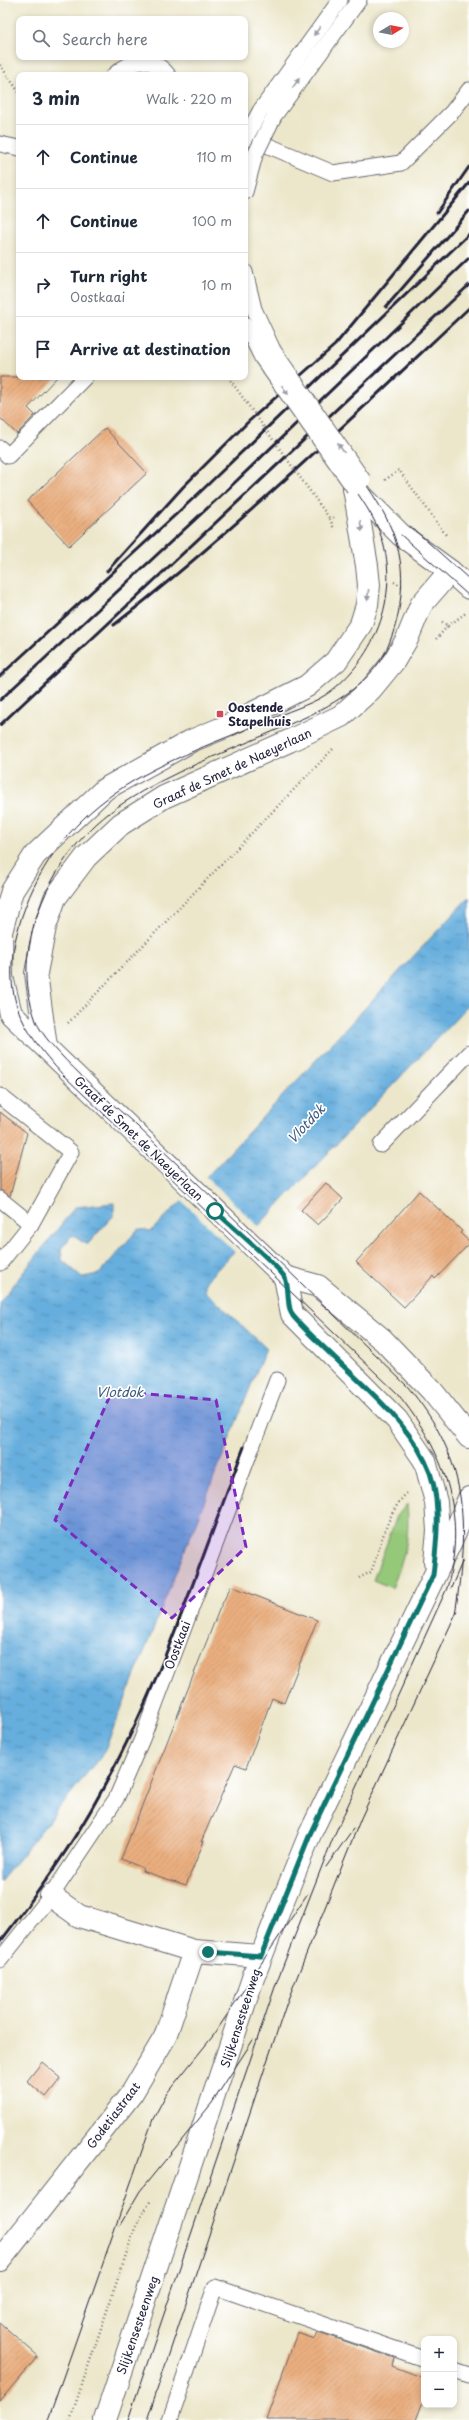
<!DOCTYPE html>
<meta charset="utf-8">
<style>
body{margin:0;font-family:"Playpen Sans",sans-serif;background:#f6f6f7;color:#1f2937}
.controls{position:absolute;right:12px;bottom:12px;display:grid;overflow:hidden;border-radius:8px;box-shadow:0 2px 6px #0003}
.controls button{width:36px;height:36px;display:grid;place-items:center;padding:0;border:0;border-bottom:1px solid #e0e1e3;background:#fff;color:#1f2937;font:20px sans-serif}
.compass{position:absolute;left:373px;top:12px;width:36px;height:36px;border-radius:50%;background:#fff;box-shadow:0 2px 6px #0003;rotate:80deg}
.stop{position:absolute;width:12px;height:12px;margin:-9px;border:3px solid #0f766e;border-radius:50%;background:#fff}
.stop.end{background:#0f766e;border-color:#fff;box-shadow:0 1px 4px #0008}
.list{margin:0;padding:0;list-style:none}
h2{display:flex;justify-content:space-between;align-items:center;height:52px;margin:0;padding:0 16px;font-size:17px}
h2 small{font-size:13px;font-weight:400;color:#747a83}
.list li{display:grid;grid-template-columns:26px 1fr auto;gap:12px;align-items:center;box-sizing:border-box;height:64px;padding:0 16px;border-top:1px solid #e0e1e3}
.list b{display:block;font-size:15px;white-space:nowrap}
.list p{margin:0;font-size:13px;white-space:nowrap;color:#747a83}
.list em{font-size:13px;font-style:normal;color:#747a83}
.icon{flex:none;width:22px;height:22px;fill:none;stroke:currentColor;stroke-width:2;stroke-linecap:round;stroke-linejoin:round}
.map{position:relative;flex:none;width:469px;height:2420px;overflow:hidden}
.search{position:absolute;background:#fff;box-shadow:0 2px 6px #0003;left:16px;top:16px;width:232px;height:44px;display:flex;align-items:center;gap:10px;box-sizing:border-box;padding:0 14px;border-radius:8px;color:#747a83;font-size:15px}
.panel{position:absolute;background:#fff;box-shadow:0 2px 6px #0003;left:16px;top:72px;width:232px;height:308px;border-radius:8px}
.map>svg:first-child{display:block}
.green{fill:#95c878;stroke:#5c755a}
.water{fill:url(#water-ripples);stroke:#44688c}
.pier{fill:#ece7cb}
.building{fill:url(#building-hatch)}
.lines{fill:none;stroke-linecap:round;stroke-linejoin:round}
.lane-casing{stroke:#69676d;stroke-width:17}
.street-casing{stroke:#69676d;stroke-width:24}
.path{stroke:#69676d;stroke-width:2.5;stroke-dasharray:1 3;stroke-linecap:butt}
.lane{stroke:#fff;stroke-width:15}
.street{stroke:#fff;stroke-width:22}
.tram{stroke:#22223b;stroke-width:1}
.rail{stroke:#22223b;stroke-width:3}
.lane-bridge-casing{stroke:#69676d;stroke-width:17;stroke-linecap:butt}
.path-bridge{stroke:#69676d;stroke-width:2.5;stroke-dasharray:1 3;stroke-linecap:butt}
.lane-bridge{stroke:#fff;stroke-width:15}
.oneway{fill:#9c9ca7}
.route{stroke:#0f766e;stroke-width:5}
.marked{fill:#7b2cbf;fill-opacity:0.2;stroke:#7b2cbf;stroke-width:3;stroke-dasharray:8 5;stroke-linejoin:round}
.poi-dot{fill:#d1495b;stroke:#fff;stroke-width:1.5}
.labels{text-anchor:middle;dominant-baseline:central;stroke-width:3.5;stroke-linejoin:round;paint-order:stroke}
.poi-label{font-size:12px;font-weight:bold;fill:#22223b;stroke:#fff;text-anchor:start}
.street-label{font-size:12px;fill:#22223b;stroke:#fff}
.water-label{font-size:13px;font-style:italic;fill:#3d5a7c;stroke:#fff}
</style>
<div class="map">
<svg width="469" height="2420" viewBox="0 0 469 2420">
<defs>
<pattern id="water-ripples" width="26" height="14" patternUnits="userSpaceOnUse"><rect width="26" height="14" fill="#66aedd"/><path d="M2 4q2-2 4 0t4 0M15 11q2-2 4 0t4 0" fill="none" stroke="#548db4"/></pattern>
<pattern id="building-hatch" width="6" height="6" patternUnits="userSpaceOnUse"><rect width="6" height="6" fill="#eaaf7f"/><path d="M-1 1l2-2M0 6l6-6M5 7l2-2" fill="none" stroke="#c8966f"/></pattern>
</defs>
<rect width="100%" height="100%" fill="#fff"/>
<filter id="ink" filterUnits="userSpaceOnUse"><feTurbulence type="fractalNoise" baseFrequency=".025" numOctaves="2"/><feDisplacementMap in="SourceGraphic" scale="8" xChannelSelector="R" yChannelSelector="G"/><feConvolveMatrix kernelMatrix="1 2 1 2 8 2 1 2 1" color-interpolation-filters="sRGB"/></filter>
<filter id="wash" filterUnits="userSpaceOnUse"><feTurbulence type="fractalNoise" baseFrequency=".012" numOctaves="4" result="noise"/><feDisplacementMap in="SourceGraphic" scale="16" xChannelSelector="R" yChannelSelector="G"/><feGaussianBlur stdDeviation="0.9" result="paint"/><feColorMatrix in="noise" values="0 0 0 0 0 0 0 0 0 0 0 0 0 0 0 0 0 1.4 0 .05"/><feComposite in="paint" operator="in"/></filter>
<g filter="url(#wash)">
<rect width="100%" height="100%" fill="#ece7cb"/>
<!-- green -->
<path class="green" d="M407 1504C410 1539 405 1556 392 1588L373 1580 397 1516Z"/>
<!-- water -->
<path class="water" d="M469 897V1005L205 1282V1291L266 1348 104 1752 0 1882V1302L75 1207 114 1203V1215L87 1245 72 1235 61 1249 62 1260 82 1277 99 1274 138 1229 151 1231 215 1168Z"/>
<!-- pier -->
<path class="pier" d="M204 1175 259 1227 235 1252 180 1199Z"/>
<g id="blocks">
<!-- building -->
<g class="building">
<path d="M0 377H57L28 408 35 415 17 434 0 418Z"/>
<path d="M105 428 147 473 69 546 27 501Z"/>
<path d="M0 1112 27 1133 10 1196 0 1190Z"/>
<path d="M326 1183 343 1199 318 1225 301 1210Z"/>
<path d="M419 1191 462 1231 460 1233 469 1241V1244L435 1279 433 1276 404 1307 356 1262Z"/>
<path d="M231 1586 317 1620 284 1703 272 1698 246 1768 235 1764 201 1842 204 1841 186 1885 142 1871 143 1868 121 1859 219 1610Z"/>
<path d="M42 2062 61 2078 46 2097 27 2081Z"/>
<path d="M0 2323 38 2356 0 2401Z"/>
<path d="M318 2332 394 2358 392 2366 424 2378V2399L416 2420H266L297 2333 315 2339Z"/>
</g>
</g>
</g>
<g filter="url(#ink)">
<use href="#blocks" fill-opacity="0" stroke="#69676d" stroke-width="1"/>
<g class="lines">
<!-- lane casing -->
<g class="lane-casing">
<g id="lane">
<path d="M114 75C130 60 154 56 168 75"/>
<path d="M260 111 340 0"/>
<path d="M274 116 359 0"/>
<path d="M250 138 333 173 401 163 452 112 469 90"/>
<path d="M0 144 19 148"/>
<path d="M245 192 255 155"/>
<path d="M245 272 254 309 273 350"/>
<path d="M245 324 262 358"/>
<path d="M0 448 8 456 85 377"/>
<path d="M0 1096 71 1152 31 1224 0 1263"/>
<path d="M381 1145 469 1053"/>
<path d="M0 1199 31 1224"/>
<path d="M0 1960 51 1896 116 1799 142 1739 277 1380"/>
<path d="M454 2370 469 2375"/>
<path d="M170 2420 215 2287 424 2359"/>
</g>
</g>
<!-- street casing -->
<g class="street-casing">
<g id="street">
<path d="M354 488 367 566 369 585 367 605 361 624 336 661 307 686 225 727 191 741 105 789 35 855 12 891 1 932 2 977 11 1014 285 1277 318 1286 383 1340 432 1391 469 1437"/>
<path d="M354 488 401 535 450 571 469 588"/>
<path d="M46 1047 36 973 45 927 55 898 86 857 121 824 164 797 289 741 341 716 371 689 394 661 407 639 421 605 450 571"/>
<path d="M285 1277 292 1314 397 1420 425 1461 436 1502 438 1531 435 1562"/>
<path d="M51 1896 79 1916 194 1951 261 1956"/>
<path d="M0 2260 132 2093 165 2037 194 1951"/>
<path d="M105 2420 253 1978 282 1903 310 1834 455 1533 469 1498"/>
</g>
</g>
<!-- path -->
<g class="path">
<path d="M0 65 19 92"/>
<path d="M385 480 399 470 446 535"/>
<path d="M334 517 330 519 334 529"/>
<path d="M394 582 403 587"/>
<path d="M448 626 467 612"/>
<path d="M436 639 448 626 441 621"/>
<path d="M68 1023 333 749"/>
<path d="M359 1578 371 1572C381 1546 387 1511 408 1492"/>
<path d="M70 2420 135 2228 151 2200"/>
</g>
<!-- lane -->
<use href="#lane" class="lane"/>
<!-- street -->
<use href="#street" class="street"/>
<!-- tram -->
<g class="tram">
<path d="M363 480C391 520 407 553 400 603 397 624 389 651 375 668 348 700 311 715 274 731 224 753 170 772 125 802 85 827 55 866 39 910 25 948 22 982 36 1021 46 1048 113 1104 137 1126 228 1212 318 1299 407 1386 469 1459 469 1522 455 1615"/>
<path d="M410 526 469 579"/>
<path d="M401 535 469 596"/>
<path d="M451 1588 463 1560"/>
<path d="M326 1867 353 1829"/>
<path d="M120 2225 140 2191 212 2103 253 2040"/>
<path d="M105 2257 153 2119 167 2093 213 2036 308 1893"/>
<path d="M48 2420 107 2252"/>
<path d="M128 2420 277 1981 333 1838 447 1588C468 1513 444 1451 397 1393L63 1075C19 1027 0 992 19 926 34 872 69 824 116 792 164 759 223 740 276 717 293 709 316 703 331 691 380 653 403 584 377 526 371 513 362 500 354 488"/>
<path d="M147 2420 287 2002 361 1818 457 1611"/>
</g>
<!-- rail -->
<g class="rail">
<path d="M437 213 469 167"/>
<path d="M386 307 469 211"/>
<path d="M107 571 183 487 248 422 335 345 469 183"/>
<path d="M114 625C239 527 353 417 469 308"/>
<path d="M0 676 197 495 469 234"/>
<path d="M0 700 228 489 469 258"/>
<path d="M0 725 469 285"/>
<path d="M0 1942C37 1894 72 1846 101 1792 161 1684 200 1562 244 1447"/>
</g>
<!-- lane-bridge casing -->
<g class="lane-bridge-casing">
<g id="lane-bridge">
<path d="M245 139 260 111"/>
<path d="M255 155 274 116"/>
<path d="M273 350 363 480"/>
<path d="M262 358 354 488"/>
</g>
</g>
<!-- path-bridge -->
<path class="path-bridge" d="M228 377 330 519"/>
<!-- lane-bridge -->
<use href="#lane-bridge" class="lane-bridge"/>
</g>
<!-- one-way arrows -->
<defs><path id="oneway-solid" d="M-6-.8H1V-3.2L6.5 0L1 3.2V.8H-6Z"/></defs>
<g class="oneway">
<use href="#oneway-solid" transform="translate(317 31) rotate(127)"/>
<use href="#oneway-solid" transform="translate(296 83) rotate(-54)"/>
<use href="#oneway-solid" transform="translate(285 390) rotate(55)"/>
<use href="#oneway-solid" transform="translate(341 448) rotate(-125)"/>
<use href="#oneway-solid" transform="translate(361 526) rotate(81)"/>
<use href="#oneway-solid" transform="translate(368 595) rotate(96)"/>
</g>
</g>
<g class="lines" filter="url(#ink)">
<!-- route -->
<path class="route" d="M208 1952 261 1956 310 1834 433 1575C437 1539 443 1496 425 1461 398 1406 334 1363 293 1316 286 1307 290 1289 285 1278 281 1268 227 1222 215 1211"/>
</g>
<!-- marked area -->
<path class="marked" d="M112 1391 216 1400 246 1547 172 1618 55 1520Z"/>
<!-- markers -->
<rect class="poi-dot" x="216" y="710" width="8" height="8" rx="2"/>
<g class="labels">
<!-- poi labels -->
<g class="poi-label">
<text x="228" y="707">Oostende<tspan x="228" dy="14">Stapelhuis</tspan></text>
</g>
<!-- street labels -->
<g class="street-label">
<text transform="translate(232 768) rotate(-25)">Graaf de Smet de Naeyerlaan</text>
<text transform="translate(139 1138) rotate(44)">Graaf de Smet de Naeyerlaan</text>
<text transform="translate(177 1645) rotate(-69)">Oostkaai</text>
<text transform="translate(240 2018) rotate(-72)">Slijkensesteenweg</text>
<text transform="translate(113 2115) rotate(-53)">Godetiastraat</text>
<text transform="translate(137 2325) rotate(-71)">Slijkensesteenweg</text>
</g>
<!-- water labels -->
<g class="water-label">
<text transform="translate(306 1123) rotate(-47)">Vlotdok</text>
<text x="120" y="1391">Vlotdok</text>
</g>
</g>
</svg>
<div class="controls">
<button>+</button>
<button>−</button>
</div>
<svg class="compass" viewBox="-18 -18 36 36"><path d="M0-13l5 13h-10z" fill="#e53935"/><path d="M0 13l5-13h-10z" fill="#747a83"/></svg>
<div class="stop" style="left:215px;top:1211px"></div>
<div class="stop end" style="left:208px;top:1952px"></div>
<div class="search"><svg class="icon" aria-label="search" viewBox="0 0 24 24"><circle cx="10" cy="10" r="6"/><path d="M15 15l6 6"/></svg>Search here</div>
<section class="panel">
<h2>3 min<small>Walk · 220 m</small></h2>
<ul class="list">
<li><svg class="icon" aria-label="ahead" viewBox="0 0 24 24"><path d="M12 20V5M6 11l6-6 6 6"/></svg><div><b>Continue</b></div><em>110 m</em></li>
<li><svg class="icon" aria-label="ahead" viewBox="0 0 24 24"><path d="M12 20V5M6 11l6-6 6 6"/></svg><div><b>Continue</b></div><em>100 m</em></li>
<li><svg class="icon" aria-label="right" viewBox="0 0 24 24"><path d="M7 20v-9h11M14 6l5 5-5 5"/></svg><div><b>Turn right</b><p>Oostkaai</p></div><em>10 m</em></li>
<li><svg class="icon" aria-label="arrive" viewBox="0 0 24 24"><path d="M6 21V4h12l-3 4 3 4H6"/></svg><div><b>Arrive at destination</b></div></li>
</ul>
</section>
</div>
